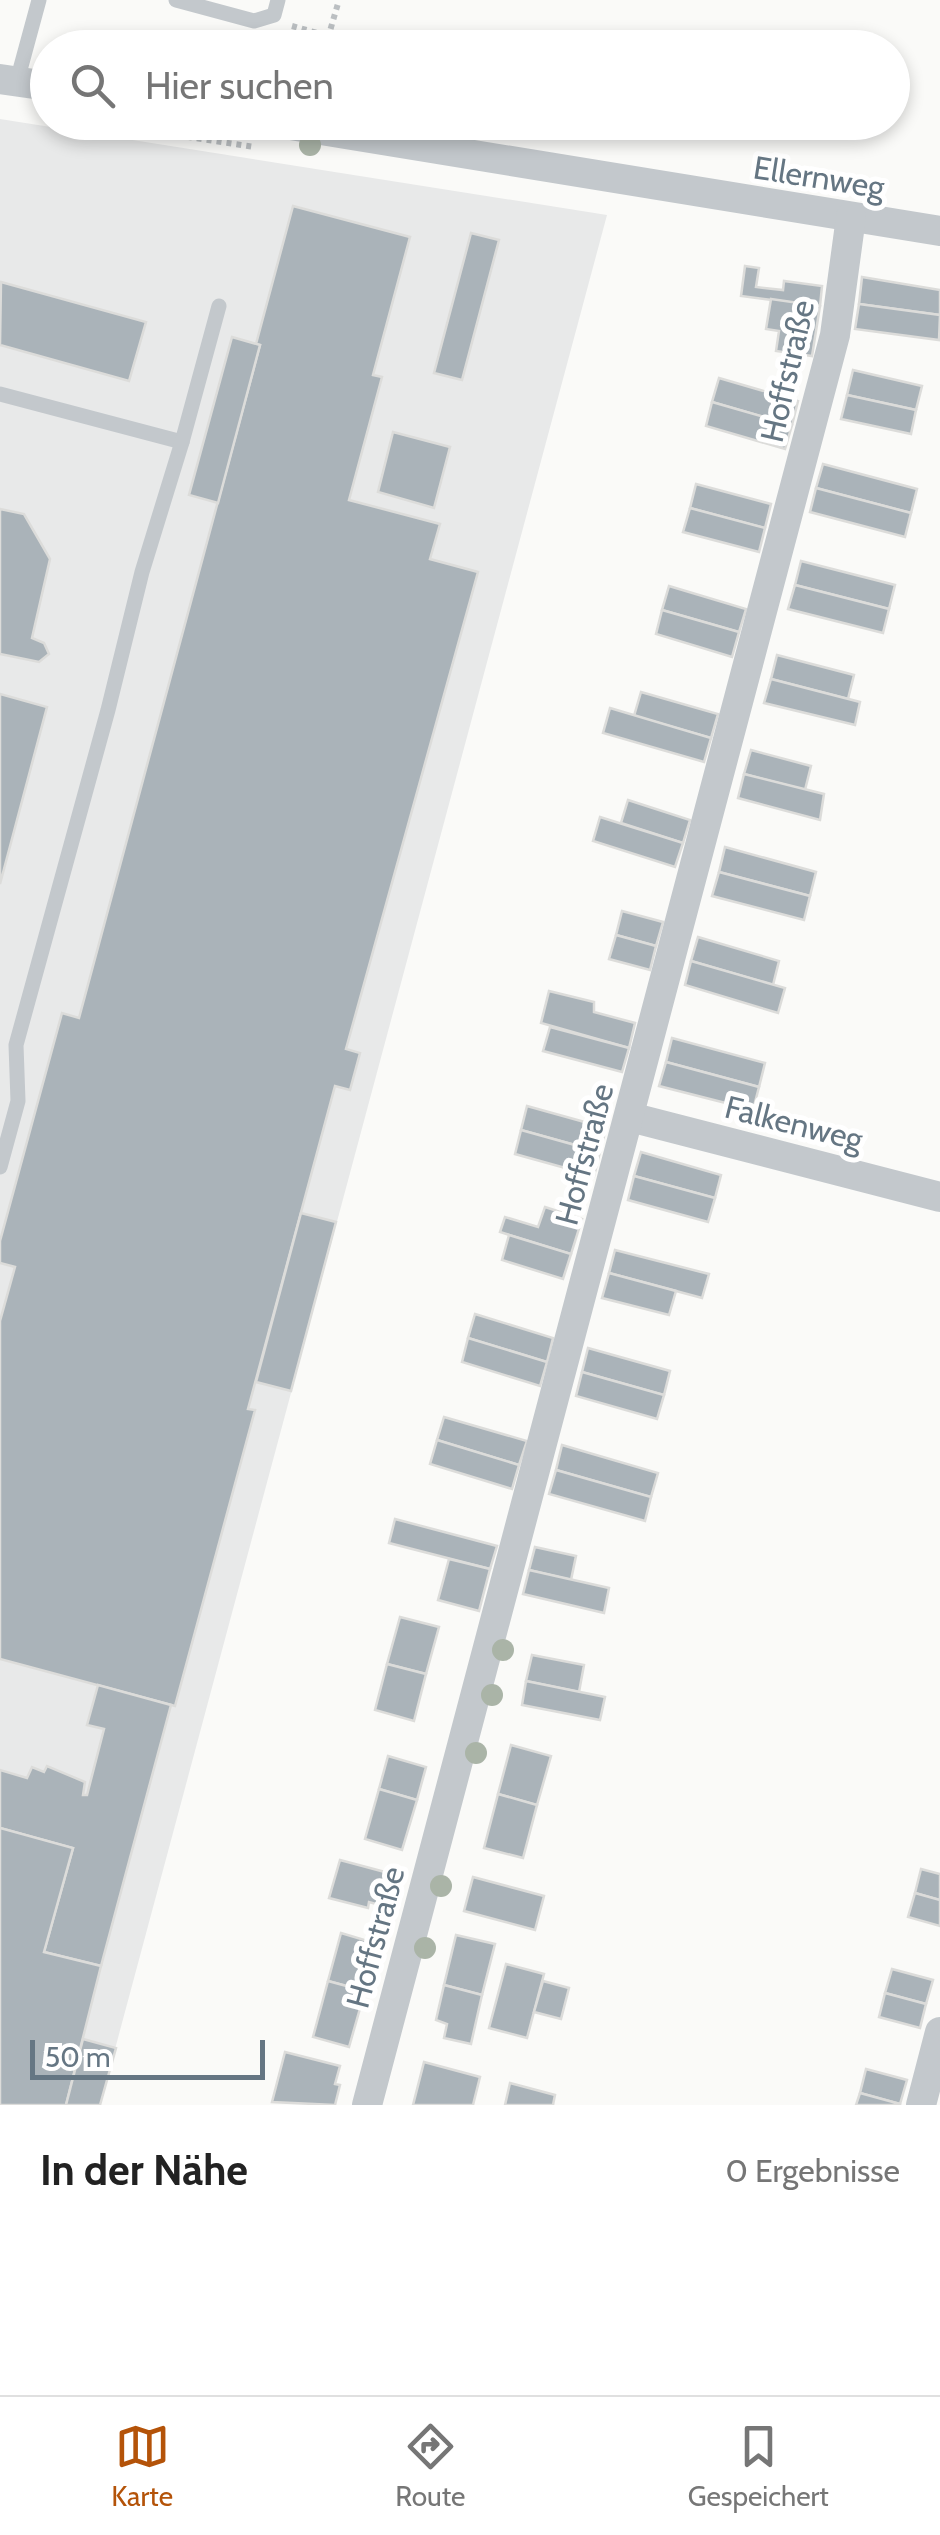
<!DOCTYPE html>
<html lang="de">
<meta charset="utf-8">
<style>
body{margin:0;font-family:Cabin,sans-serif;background:#f6f6f6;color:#222}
.scale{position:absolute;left:30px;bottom:25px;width:235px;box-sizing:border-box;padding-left:10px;border:5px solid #657683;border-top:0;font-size:28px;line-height:35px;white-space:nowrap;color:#657683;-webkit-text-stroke:8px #fff;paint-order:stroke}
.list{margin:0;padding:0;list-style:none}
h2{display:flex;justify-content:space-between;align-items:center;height:130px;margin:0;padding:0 40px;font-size:42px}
h2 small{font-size:32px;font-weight:400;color:#767676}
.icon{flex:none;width:55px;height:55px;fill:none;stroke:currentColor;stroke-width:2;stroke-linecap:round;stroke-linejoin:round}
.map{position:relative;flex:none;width:940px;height:2105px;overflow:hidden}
.search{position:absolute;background:#fff;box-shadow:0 5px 15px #0003;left:30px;right:30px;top:30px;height:110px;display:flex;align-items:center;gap:25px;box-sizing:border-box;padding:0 35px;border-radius:55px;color:#767676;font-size:38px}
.sheet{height:290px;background:#fff}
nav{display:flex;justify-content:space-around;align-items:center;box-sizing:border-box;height:140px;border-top:2px solid #e0e0e0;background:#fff;font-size:28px;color:#767676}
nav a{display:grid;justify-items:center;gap:5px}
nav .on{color:#b45309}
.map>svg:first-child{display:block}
.built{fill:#e8e9e9}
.building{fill:#aab3b9;stroke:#dcdcda;stroke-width:2.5}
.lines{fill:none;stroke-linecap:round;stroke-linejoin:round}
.path{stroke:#bbbfc2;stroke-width:6;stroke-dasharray:5 5;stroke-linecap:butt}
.service{stroke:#c3c8cc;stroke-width:15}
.minor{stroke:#c3c8cc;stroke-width:30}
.tree{fill:#aab4a7}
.labels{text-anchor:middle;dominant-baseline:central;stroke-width:10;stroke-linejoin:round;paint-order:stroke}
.street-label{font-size:32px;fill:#657683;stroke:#fff}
</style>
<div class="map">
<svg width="940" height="2105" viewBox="0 0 940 2105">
<rect width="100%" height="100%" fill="#fafaf8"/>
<!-- built -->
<path class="built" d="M0 119 607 215 100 2105H0Z"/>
<!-- building -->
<g class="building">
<path d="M293 206 410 237 373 375 382 377 349 500 440 524 430 559 478 572 346 1049 360 1053 350 1090 335 1086 248 1409 255 1410 175 1706 0 1659V1321L15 1267 0 1263V1241L62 1013 79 1018 260 345 256 344Z"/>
<path d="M471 233 499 240 462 380 434 373Z"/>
<path d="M745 266 759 268 756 287 783 290 784 281 822 286 820 306 741 296Z"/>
<path d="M862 277 940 290V315L859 304Z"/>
<path d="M1 282 146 322 129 381 0 345Z"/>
<path d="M771 299 820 306 812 356 776 351 779 331 766 329Z"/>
<path d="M859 304 940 315 939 340 855 329Z"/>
<path d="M232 337 260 345 218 503 189 495Z"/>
<path d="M853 370 922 386 916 410 847 395Z"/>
<path d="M719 378 798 401 792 425 712 402Z"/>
<path d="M847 395 916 410 911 434 841 419Z"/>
<path d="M712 402 792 425 785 449 706 426Z"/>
<path d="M393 432 450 447 434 508 378 492Z"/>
<path d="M823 464 917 489 911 513 816 488Z"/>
<path d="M696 484 771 504 765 528 690 508Z"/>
<path d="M816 488 911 513 905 537 810 512Z"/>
<path d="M690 508 765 528 759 552 683 532Z"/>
<path d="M0 509 24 514 50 559 32 638 44 643 49 654 39 662 0 654Z"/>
<path d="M801 561 895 585 889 609 795 585Z"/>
<path d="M795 585 889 609 883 633 788 609Z"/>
<path d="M669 586 746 609 739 632 662 610Z"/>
<path d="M662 610 739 632 732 657 656 634Z"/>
<path d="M777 655 854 675 848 699 771 679Z"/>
<path d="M771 679 860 702 855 725 764 703Z"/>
<path d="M641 692 718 714 711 738 634 716Z"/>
<path d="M0 694 47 707 0 884Z"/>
<path d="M610 708 711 738 704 762 603 733Z"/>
<path d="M751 750 811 766 805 790 744 774Z"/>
<path d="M744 774 824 794 820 820 738 798Z"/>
<path d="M628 800 690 820 683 843 621 823Z"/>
<path d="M600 817 683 843 675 867 593 841Z"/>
<path d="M725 847 816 872 810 896 719 872Z"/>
<path d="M719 872 810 896 804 920 712 896Z"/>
<path d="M622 911 663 922 656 946 616 935Z"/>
<path d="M616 935 656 946 650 970 609 959Z"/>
<path d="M698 937 779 961 773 985 691 961Z"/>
<path d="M691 961 785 988 778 1013 685 985Z"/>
<path d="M549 991 594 1002V1012L635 1023 629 1048 541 1023Z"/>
<path d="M550 1027 629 1048 622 1072 543 1051Z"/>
<path d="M672 1038 765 1063 759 1087 666 1062Z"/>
<path d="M666 1062 759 1087 753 1110 659 1086Z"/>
<path d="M527 1106 606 1128 600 1152 521 1130Z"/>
<path d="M521 1130 600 1152 594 1176 515 1154Z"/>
<path d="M641 1152 721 1175 715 1198 634 1176Z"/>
<path d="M634 1176 715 1198 708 1222 628 1200Z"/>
<path d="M545 1207 582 1219 571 1254 500 1232 505 1217 538 1227Z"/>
<path d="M301 1213 336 1222 291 1391 256 1382Z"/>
<path d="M509 1235 571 1254 563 1279 502 1260Z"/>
<path d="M615 1250 709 1274 702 1298 609 1273Z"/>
<path d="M609 1273 676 1291 669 1315 602 1298Z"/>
<path d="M475 1314 553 1338 547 1362 468 1338Z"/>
<path d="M468 1338 547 1362 540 1386 462 1362Z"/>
<path d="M588 1348 670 1371 664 1395 582 1372Z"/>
<path d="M582 1372 664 1395 657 1419 576 1396Z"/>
<path d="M444 1417 527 1441 519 1465 437 1440Z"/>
<path d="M437 1440 519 1465 512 1489 430 1464Z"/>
<path d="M562 1445 658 1473 651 1497 556 1470Z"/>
<path d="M556 1470 651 1497 645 1521 549 1494Z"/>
<path d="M395 1519 497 1546 490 1569 389 1543Z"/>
<path d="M535 1547 576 1556 571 1580 529 1570Z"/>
<path d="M449 1559 490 1569 479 1611 438 1600Z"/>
<path d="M529 1570 609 1588 604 1613 523 1594Z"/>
<path d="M400 1617 439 1627 426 1674 387 1664Z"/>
<path d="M532 1655 584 1665 579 1692 526 1681Z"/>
<path d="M387 1664 426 1674 414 1721 375 1710Z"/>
<path d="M526 1681 605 1697 600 1720 522 1705Z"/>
<path d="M98 1685 171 1705 101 1966 44 1952 73 1848 0 1828V1770L27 1778 32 1767 44 1772 47 1766 85 1782 83 1795H87L104 1729 87 1725Z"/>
<path d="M511 1745 551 1756 537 1805 498 1794Z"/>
<path d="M388 1756 426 1767 417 1800 379 1789Z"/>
<path d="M379 1789 417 1800 402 1850 365 1839Z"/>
<path d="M498 1794 537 1805 523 1858 484 1848Z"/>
<path d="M0 1828 73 1848 44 1952 101 1966 66 2105H0Z"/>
<path d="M340 1860 396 1875 387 1907 369 1902 368 1908 329 1898Z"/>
<path d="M921 1869 940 1874V1900L915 1893Z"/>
<path d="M473 1877 544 1896 535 1930 464 1911Z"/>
<path d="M915 1893 940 1900V1926L908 1917Z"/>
<path d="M341 1933 378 1944 365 1991 328 1981Z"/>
<path d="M456 1935 495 1944 482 1995 444 1985Z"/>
<path d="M506 1964 544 1974 527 2038 489 2028Z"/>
<path d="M892 1969 933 1980 926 2004 885 1993Z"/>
<path d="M328 1981 365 1991 349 2047 313 2037Z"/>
<path d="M543 1981 569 1988 561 2019 534 2012Z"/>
<path d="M444 1985 482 1995 471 2044 444 2038 447 2024 436 2020Z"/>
<path d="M885 1993 926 2004 920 2028 879 2017Z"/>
<path d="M83 2039 116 2048 100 2105H66Z"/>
<path d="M285 2052 340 2066 335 2084 340 2085 335 2105 272 2102Z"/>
<path d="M424 2062 480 2077 473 2105H413Z"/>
<path d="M866 2069 907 2080 900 2104 860 2093Z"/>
<path d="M510 2083 555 2095 553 2105H505Z"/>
<path d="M860 2093 900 2104V2105H856Z"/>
</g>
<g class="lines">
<!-- path -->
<g class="path">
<path d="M292 26 328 36"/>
<path d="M325 48 339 0"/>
<path d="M88 122 255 147"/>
</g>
<!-- service -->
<g class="service">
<path d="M176 0 254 21 274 15 278 0"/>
<path d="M17 81 39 0"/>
<path d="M0 394 182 442"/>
<path d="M0 1167 18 1101 16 1045 108 710 142 572 182 442 219 306"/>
</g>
<!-- minor -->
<g class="minor">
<path d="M0 79 48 86"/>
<path d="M272 122 940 231"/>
<path d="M630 1117 940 1197"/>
<path d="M367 2105 835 335 851 217"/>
<path d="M921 2105 940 2032"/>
</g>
</g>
<!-- trees -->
<g class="tree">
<circle cx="310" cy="145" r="11"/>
<circle cx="503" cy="1650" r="11"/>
<circle cx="492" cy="1695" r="11"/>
<circle cx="476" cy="1753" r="11"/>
<circle cx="441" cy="1886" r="11"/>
<circle cx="425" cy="1948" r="11"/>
</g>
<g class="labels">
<!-- street labels -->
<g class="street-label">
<text transform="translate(819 177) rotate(9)">Ellernweg</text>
<text transform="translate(787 371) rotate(-77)">Hoffstraße</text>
<text transform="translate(794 1123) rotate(14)">Falkenweg</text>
<text transform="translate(584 1154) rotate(-75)">Hoffstraße</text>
<text transform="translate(375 1937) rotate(-75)">Hoffstraße</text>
</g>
</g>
</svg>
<div class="scale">50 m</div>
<div class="search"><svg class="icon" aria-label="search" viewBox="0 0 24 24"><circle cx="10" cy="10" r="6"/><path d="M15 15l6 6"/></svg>Hier suchen</div>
</div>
<section class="sheet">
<h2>In der Nähe<small>0 Ergebnisse</small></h2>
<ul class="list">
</ul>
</section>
<nav>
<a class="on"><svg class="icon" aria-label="map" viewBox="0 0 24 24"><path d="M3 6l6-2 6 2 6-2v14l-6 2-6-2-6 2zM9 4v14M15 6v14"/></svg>Karte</a>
<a><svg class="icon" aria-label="directions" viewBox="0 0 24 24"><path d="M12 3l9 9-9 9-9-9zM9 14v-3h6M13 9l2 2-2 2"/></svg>Route</a>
<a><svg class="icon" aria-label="saved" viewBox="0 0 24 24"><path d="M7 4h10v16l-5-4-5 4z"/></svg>Gespeichert</a>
</nav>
